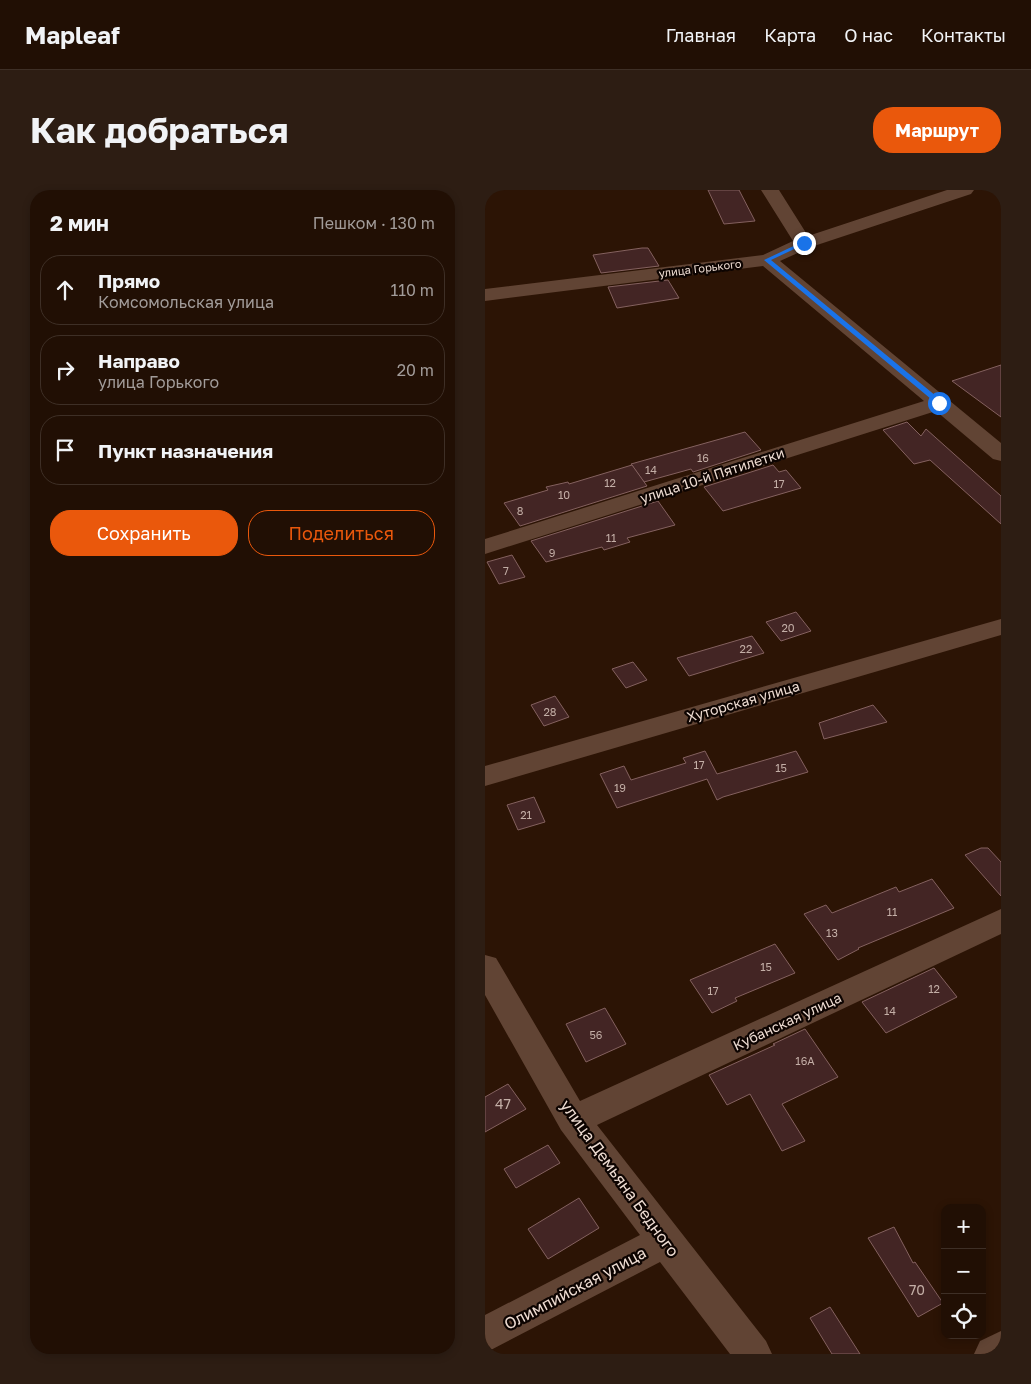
<!DOCTYPE html>
<html lang="ru">
<meta charset="utf-8">
<style>
body{margin:0;font-family:"Golos Text",sans-serif;background:#2d1d13;color:#f1f3f6}
.controls{position:absolute;right:15px;bottom:15px;display:grid;overflow:hidden;border-radius:10px;box-shadow:0 2px 8px #0003}
.controls button{width:45px;height:45px;display:grid;place-items:center;padding:0;border:0;border-bottom:1px solid #3e2f26;background:#210f04;color:#f1f3f6;font:25px sans-serif}
.stop{position:absolute;width:15px;height:15px;margin:-11px;border:4px solid #1a73e8;border-radius:50%;background:#fff}
.stop.end{background:#1a73e8;border-color:#fff;box-shadow:0 1px 5px #0008}
.list{margin:0;padding:0;list-style:none}
h2{display:flex;justify-content:space-between;align-items:center;height:65px;margin:0;padding:0 20px;font-size:21px}
h2 small{font-size:16px;font-weight:400;color:#a29c9a}
.list li{display:grid;grid-template-columns:32px 1fr auto;gap:15px;align-items:center;box-sizing:border-box;height:70px;margin:0 10px 10px;padding:0 10px;border:1px solid #3e2f26;border-radius:20px}
.list b{display:block;font-size:19px;white-space:nowrap}
.list p{margin:0;font-size:16px;white-space:nowrap;color:#a29c9a}
.list em{font-size:16px;font-style:normal;color:#a29c9a}
.actions{display:flex;gap:10px;padding:15px 20px}
.actions a{flex:1;padding:11px 0;border:1px solid #ea580c;border-radius:20px;text-align:center;font-size:18px;color:#ea580c}
.actions .main{background:#ea580c;color:#fff}
.icon{flex:none;width:28px;height:28px;fill:none;stroke:currentColor;stroke-width:2;stroke-linecap:round;stroke-linejoin:round}
.map{position:relative;flex:none;width:516px;height:1164px;overflow:hidden;border-radius:20px}
header{display:flex;align-items:center;gap:30px;box-sizing:border-box;height:70px;padding:0 25px;background:#210f04;border-bottom:1px solid #3e2f26}
header strong{font-size:24px}
nav{display:flex;gap:28px;margin-inline-start:auto;font-size:18px}
.intro{display:flex;align-items:center;justify-content:space-between;box-sizing:border-box;height:120px;padding:0 30px}
h1{margin:0;font-size:35px}
.button{padding:12px 22px;border-radius:20px;background:#ea580c;color:#fff;font-size:18px;font-weight:700}
main{display:flex;gap:30px;padding:0 30px}
aside{flex:1;background:#210f04;border-radius:20px;box-shadow:0 2px 8px #0003}
.map>svg:first-child{display:block}
.building{fill:#432524;stroke:#84615f}
.lines{fill:none;stroke-linecap:round;stroke-linejoin:round}
.street{fill:#614434;fill-rule:evenodd}
.route{fill:#1a73e8}
.labels{text-anchor:middle;dominant-baseline:central;stroke-width:4.5;stroke-linejoin:round;paint-order:stroke}
.far-street-label{font-size:11px;fill:#eedcd2;stroke:#0d0401}
.number-label{font-size:11px;fill:#c3aea6}
.street-label{font-size:14px;fill:#eedcd2;stroke:#0d0401}
.near-number-label{font-size:14px;fill:#c3aea6}
.near-street-label{font-size:16px;fill:#eedcd2;stroke:#0d0401}
</style>
<header>
<strong>Mapleaf</strong>
<nav><a>Главная</a><a>Карта</a><a>О нас</a><a>Контакты</a></nav>
</header>
<div class="intro"><h1>Как добраться</h1><a class="button">Маршрут</a></div>
<main>
<aside>
<h2>2 мин<small>Пешком · 130 m</small></h2>
<ul class="list">
<li><svg class="icon" aria-label="ahead" viewBox="0 0 24 24"><path d="M12 20V5M6 11l6-6 6 6"/></svg><div><b>Прямо</b><p>Комсомольская улица</p></div><em>110 m</em></li>
<li><svg class="icon" aria-label="right" viewBox="0 0 24 24"><path d="M7 20v-9h11M14 6l5 5-5 5"/></svg><div><b>Направо</b><p>улица Горького</p></div><em>20 m</em></li>
<li><svg class="icon" aria-label="arrive" viewBox="0 0 24 24"><path d="M6 21V4h12l-3 4 3 4H6"/></svg><div><b>Пункт назначения</b></div></li>
</ul>
<div class="actions"><a class="main">Сохранить</a><a>Поделиться</a></div>
</aside>
<div class="map">
<svg width="516" height="1164" viewBox="0 0 516 1164">
<rect width="100%" height="100%" fill="#2c1405"/>
<!-- building -->
<g class="building">
<path d="M223 0H254L270 31 239 34Z"/>
<path d="M157 58H163L174 76 116 83 108 65Z"/>
<path d="M183 90 194 108 132 118 123 97Z"/>
<path d="M516 175V227L467 191Z"/>
<path d="M422 232 436 246 441 239 516 306V334L445 270 429 274 398 240Z"/>
<path d="M260 242 276 260 208 282 206 279 159 292 146 274Z"/>
<path d="M147 275 162 296 35 336 19 313 63 300 61 297 83 292 84 294Z"/>
<path d="M288 275 294 282 301 280 316 298 238 321 219 297Z"/>
<path d="M173 311 190 335 142 348 145 352 119 360 117 357 61 372 46 351Z"/>
<path d="M27 365 40 387 14 394 2 372Z"/>
<path d="M311 422 326 441 296 451 281 432Z"/>
<path d="M267 446 279 463 204 486 192 468Z"/>
<path d="M148 472 162 490 141 498 127 479Z"/>
<path d="M70 506 84 527 59 536 46 515Z"/>
<path d="M388 515 402 532 339 549 334 533Z"/>
<path d="M220 561 232 584 311 561 323 582 238 607 232 610 222 589 132 618 115 584 139 576 146 590 201 573 198 568Z"/>
<path d="M49 607 60 632 33 640 22 615Z"/>
<path d="M496 658H503L516 672V706L480 665Z"/>
<path d="M447 689 469 718 373 758 374 759 353 770 319 724 341 715 347 723 411 697 414 702Z"/>
<path d="M290 754 310 783 250 808 252 811 227 823 205 790Z"/>
<path d="M449 778 472 807 401 843 377 812Z"/>
<path d="M120 818 141 854 101 872 81 834Z"/>
<path d="M320 839 353 887 297 914 320 951 297 961 265 904 242 915 224 885 290 855 288 854Z"/>
<path d="M23 894 41 919 0 942V907Z"/>
<path d="M63 955 75 973 31 998 19 979Z"/>
<path d="M94 1008 114 1038 63 1069 43 1039Z"/>
<path d="M409 1037 428 1073 430 1072 458 1113 433 1127 383 1048Z"/>
<path d="M345 1117 375 1164H347L325 1128Z"/>
</g>
<g class="lines">
<!-- street -->
<g class="street">
<path d="M276 0H294L323 46 462 0H489L486 4 326 57 295 71 516 253V271L508 269 451 221 0 364V349L439 211 278 76 0 111V99L278 65 308 51Z"/>
<path d="M516 429V445L0 596V576Z"/>
<path d="M516 719V744L112 935 281 1151 287 1164H245L175 1072 0 1163V1125L155 1045 76 940 0 805V765L11 768 95 911Z"/>
<path d="M516 1141V1164H489L495 1151Z"/>
</g>
</g>
<!-- route -->
<path class="route" d="M317 52 322 53 286 70 457 211V214H452L279 70Z"/>
<g class="labels">
<!-- far-street labels -->
<g class="far-street-label">
<text transform="translate(215 78) rotate(-7)">улица Горького</text>
</g>
<!-- number labels -->
<g class="number-label">
<text x="218" y="267">16</text>
<text x="166" y="279">14</text>
<text x="125" y="292">12</text>
<text x="294" y="293">17</text>
<text x="79" y="304">10</text>
<text x="35" y="320">8</text>
<text x="126" y="347">11</text>
<text x="67" y="362">9</text>
<text x="21" y="380">7</text>
<text x="303" y="437">20</text>
<text x="261" y="458">22</text>
<text x="65" y="521">28</text>
<text x="214" y="574">17</text>
<text x="296" y="577">15</text>
<text x="135" y="597">19</text>
<text x="41" y="624">21</text>
<text x="407" y="721">11</text>
<text x="347" y="742">13</text>
<text x="281" y="776">15</text>
<text x="449" y="798">12</text>
<text x="228" y="800">17</text>
<text x="405" y="820">14</text>
<text x="111" y="844">56</text>
<text x="320" y="870">16А</text>
</g>
<!-- street labels -->
<g class="street-label">
<text transform="translate(227 285) rotate(-18)">улица 10-й Пятилетки</text>
<text transform="translate(258 511) rotate(-16)">Хуторская улица</text>
<text transform="translate(302 831) rotate(-25)">Кубанская улица</text>
</g>
<!-- near-number labels -->
<g class="near-number-label">
<text x="18" y="913">47</text>
<text x="432" y="1099">70</text>
</g>
<!-- near-street labels -->
<g class="near-street-label">
<text transform="translate(135 988) rotate(54)">улица Демьяна Бедного</text>
<text transform="translate(90 1098) rotate(-28)">Олимпийская улица</text>
</g>
</g>
</svg>
<div class="controls">
<button>+</button>
<button>−</button>
<button><svg class="icon" aria-label="locate" viewBox="0 0 24 24"><circle cx="12" cy="12" r="6"/><path d="M12 2v4M12 18v4M2 12h4M18 12h4"/></svg></button>
</div>
<div class="stop" style="left:454px;top:213px"></div>
<div class="stop end" style="left:319px;top:53px"></div>
</div>
</main>
